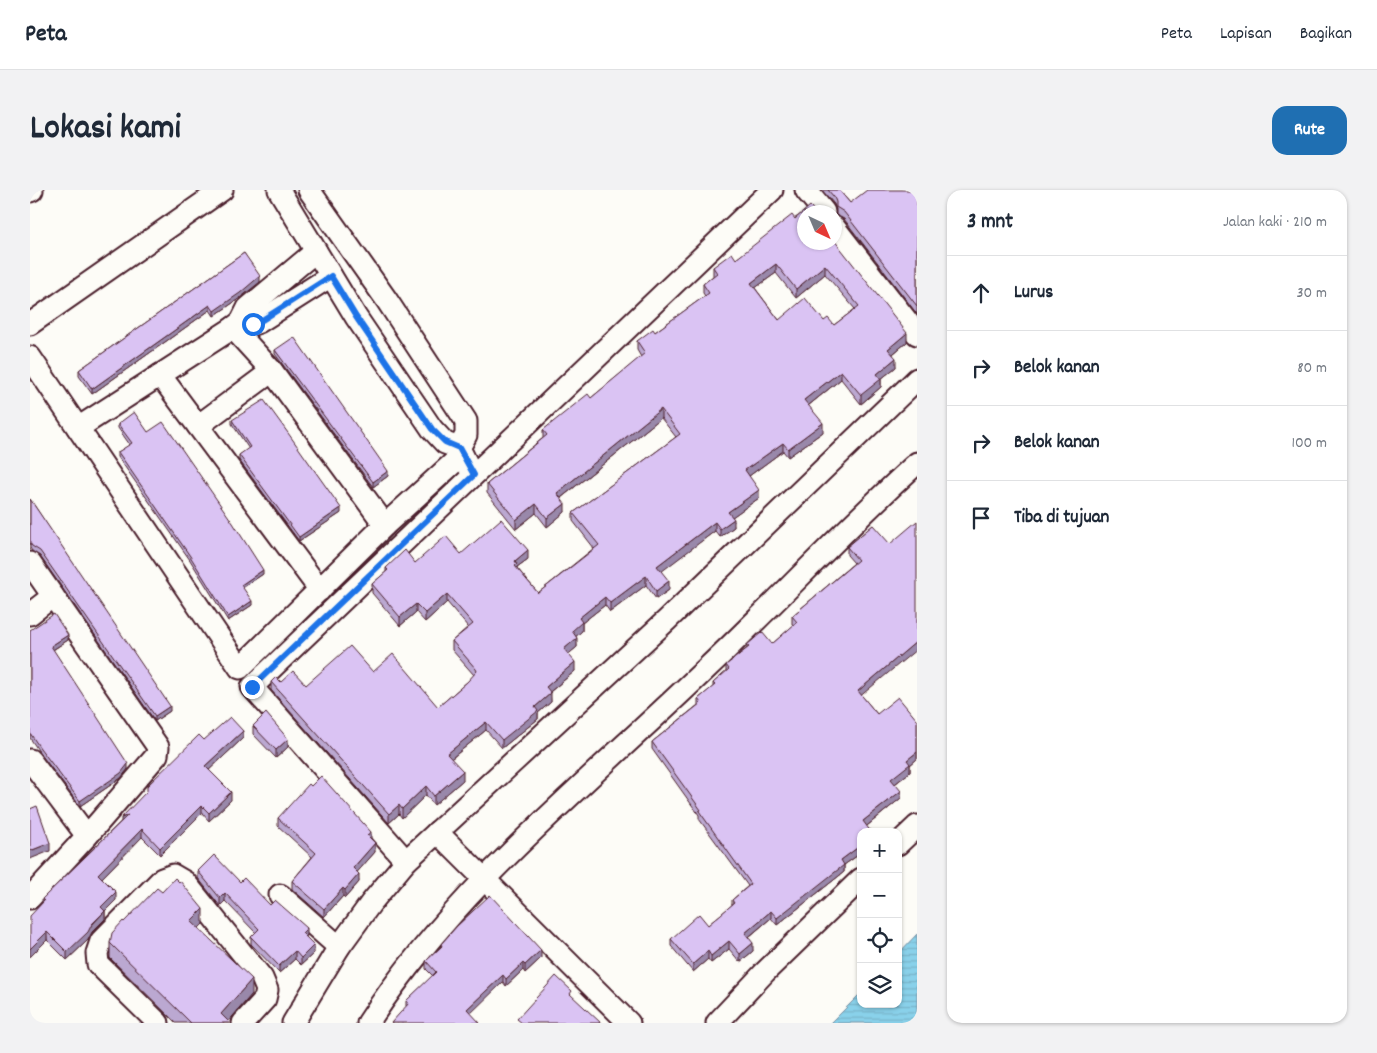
<!DOCTYPE html>
<html lang="id">
<meta charset="utf-8">
<style>
body{margin:0;font-family:Dekko,sans-serif;background:#f2f2f3;color:#1f2937}
.controls{position:absolute;right:15px;bottom:15px;display:grid;overflow:hidden;border-radius:10px;box-shadow:0 1px 4px #0004}
.controls button{width:45px;height:45px;display:grid;place-items:center;padding:0;border:0;border-bottom:1px solid #e0e1e3;background:#fff;color:#1f2937;font:25px sans-serif}
.compass{position:absolute;left:767px;top:15px;width:45px;height:45px;border-radius:50%;background:#fff;box-shadow:0 1px 4px #0004;rotate:136deg}
.stop{position:absolute;width:15px;height:15px;margin:-11px;border:4px solid #1a73e8;border-radius:50%;background:#fff}
.stop.end{background:#1a73e8;border-color:#fff;box-shadow:0 1px 5px #0008}
.list{margin:0;padding:0;list-style:none}
h2{display:flex;justify-content:space-between;align-items:center;height:65px;margin:0;padding:0 20px;font-size:21px}
h2 small{font-size:16px;font-weight:400;color:#747a83}
.list li{display:grid;grid-template-columns:32px 1fr auto;gap:15px;align-items:center;box-sizing:border-box;height:75px;padding:0 20px;border-top:1px solid #e0e1e3}
.list b{display:block;font-size:19px;white-space:nowrap}
.list em{font-size:16px;font-style:normal;color:#747a83}
.icon{flex:none;width:28px;height:28px;fill:none;stroke:currentColor;stroke-width:2;stroke-linecap:round;stroke-linejoin:round}
.map{position:relative;flex:none;width:887px;height:833px;overflow:hidden;border-radius:15px}
header{display:flex;align-items:center;gap:30px;box-sizing:border-box;height:70px;padding:0 25px;background:#fff;border-bottom:1px solid #e0e1e3}
header strong{font-size:24px}
nav{display:flex;gap:28px;margin-inline-start:auto;font-size:18px}
.intro{display:flex;align-items:center;justify-content:space-between;box-sizing:border-box;height:120px;padding:0 30px}
h1{margin:0;font-size:35px}
.button{padding:12px 22px;border-radius:15px;background:#1f6fb2;color:#fff;font-size:18px;font-weight:700}
main{display:flex;gap:30px;padding:0 30px}
aside{flex:1;background:#fff;border-radius:15px;box-shadow:0 1px 4px #0004}
.map>svg:first-child{display:block}
.water{fill:url(#water-rules);stroke:#708a9e}
.lines{fill:none;stroke-linecap:round;stroke-linejoin:round}
.street-casing{stroke:#4a1f2b;stroke-width:25}
.street{stroke:#fdfcf7;stroke-width:21}
.wall{fill:#bba8d1;stroke:#4a1f2b;fill-rule:evenodd}
.shaded-wall{fill:#98a;stroke:#4a1f2b}
.building{fill:#dac3f3;stroke:#4a1f2b;fill-rule:evenodd}
.route{stroke:#1a73e8;stroke-width:6}
</style>
<header>
<strong>Peta</strong>
<nav><a>Peta</a><a>Lapisan</a><a>Bagikan</a></nav>
</header>
<div class="intro"><h1>Lokasi kami</h1><a class="button">Rute</a></div>
<main>
<div class="map">
<svg width="887" height="833" viewBox="0 0 887 833">
<defs>
<pattern id="water-rules" width="6" height="5" patternUnits="userSpaceOnUse" patternTransform="scale(1.25)"><rect width="6" height="5" fill="#89d1ea"/><path d="M0 2.5h6" fill="none" stroke="#78b3c9"/></pattern>
</defs>
<rect width="100%" height="100%" fill="#fdfcf7"/>
<filter id="ink" filterUnits="userSpaceOnUse"><feTurbulence type="fractalNoise" baseFrequency=".02" numOctaves="2"/><feDisplacementMap in="SourceGraphic" scale="10" xChannelSelector="R" yChannelSelector="G"/><feConvolveMatrix kernelMatrix="1 2 1 2 8 2 1 2 1" color-interpolation-filters="sRGB"/></filter>
<g filter="url(#ink)">
<!-- water -->
<path class="water" d="M887 744V833H801L831 803V814H868V764Z"/>
<g class="lines">
<!-- street casing -->
<g class="street-casing">
<g id="street">
<path d="M249 0 326 127 402 239 415 253 429 258 438 276"/>
<path d="M279 0 356 109 436 231V245L429 258"/>
<path d="M776 0 794 22"/>
<path d="M0 1 2 0"/>
<path d="M804 37 887 144"/>
<path d="M211 132 223 134 229 132 301 86"/>
<path d="M0 134 192 0"/>
<path d="M203 138 242 181 355 335"/>
<path d="M0 167 210 478 355 335 432 265"/>
<path d="M130 185 290 400"/>
<path d="M168 236 242 181"/>
<path d="M48 238 203 138 211 132 218 118 286 61"/>
<path d="M0 373 128 557 127 565 57 646 0 708"/>
<path d="M0 424 23 406"/>
<path d="M0 570 57 646"/>
<path d="M407 642 599 833"/>
<path d="M868 654 887 636"/>
<path d="M376 671 222 497 742 0"/>
<path d="M250 705 309 757"/>
<path d="M128 833 68 774 67 763 71 751 132 689 143 685 155 692 232 788 237 800 235 809 213 833"/>
<path d="M263 833 309 757 341 713 376 671 637 430 887 189"/>
<path d="M338 833C427 696 561 590 678 477 749 410 815 338 887 273"/>
<path d="M687 833 735 782 831 689"/>
</g>
</g>
<!-- street -->
<use href="#street" class="street"/>
</g>
<!-- wall -->
<g class="wall">
<path d="M792 0H809L820 13 887 0V124L814 29 806 25V19L804 14Z"/>
<path d="M774 22 877 152 863 164 866 177 851 189V197L831 214 811 189 778 216 793 242 758 267 753 261 719 286 729 308 702 327 704 337 690 347 685 341 631 381 639 400 626 409 616 395 580 422 575 415 552 433V441L546 446 547 457 538 464 545 481 520 502 521 512 508 523V529L472 558 456 540 421 569 433 590 404 615 396 605 372 628 369 624 359 633 241 500V492L276 495 343 482 408 517 437 492 444 485 422 460V451L438 437 417 412 395 432 386 422 370 436 342 403V394L356 382V378L431 364 498 369 487 377V378L508 403 564 358 543 331V323L646 247 631 228 531 308 535 322 517 337 506 323 486 339 457 303V294L513 248V240L561 208 611 167 607 160V151L625 142 675 106 673 103V94L683 86V77L706 69ZM746 83 766 108 795 84 825 119 804 135 794 131 749 130 725 98Z"/>
<path d="M214 63 230 92 210 108 184 126 180 120 62 204 49 186V180Z"/>
<path d="M245 160 358 286 343 297 245 164Z"/>
<path d="M202 230 311 323 269 351 209 270V265L219 259 202 234Z"/>
<path d="M88 234 118 242 233 384 212 398 222 415 198 431 160 370 88 267V262L100 255 88 238Z"/>
<path d="M0 309 140 521 125 531 10 366 2 361 0 358Z"/>
<path d="M843 335 831 505 847 524 887 530V569L880 575V582L865 594 871 608 837 636 831 642V663L814 675V682L747 735 741 728 719 747 723 761 710 772 699 759 681 773 678 769 663 782 641 756V749L678 735 702 715V710L718 696 669 629V625L622 559V552L668 515V509L683 497V493L696 482V475L717 458V455L742 454 764 435 762 434V426L824 373 817 365V357Z"/>
<path d="M0 440 38 450 23 460 98 579 91 588 50 616 10 563 0 548Z"/>
<path d="M223 536 258 557 246 568 223 544Z"/>
<path d="M213 548 179 580 201 610 179 631 172 623 130 665 112 647 72 688 86 710 75 721V729L62 742 58 750 37 770 17 750 12 709 174 550Z"/>
<path d="M248 628 341 649 345 662 327 682 329 692 315 708 313 706 294 727 262 699V691L282 667 248 636Z"/>
<path d="M168 681 210 692 240 715 277 745 276 747 284 763 271 775 265 769 249 783 221 754V747L226 743 195 711 190 716 168 688Z"/>
<path d="M94 732 173 734 169 738 222 804 198 831 200 833H146L80 768V753Z"/>
<path d="M411 754 511 768 495 783 493 780 476 796 473 792 376 816V811L403 786 396 779V771L411 757Z"/>
</g>
<!-- shaded-wall -->
<g class="shaded-wall">
<path d="M746 74V83L721 101V93Z"/>
<path d="M795 75V84L766 108V99Z"/>
<path d="M230 86V92L210 108 184 126V121Z"/>
<path d="M180 115V120L62 204V199Z"/>
<path d="M877 143V152L858 168V159Z"/>
<path d="M866 168V177L851 189V197L831 214V205L847 184Z"/>
<path d="M811 181V189L774 219V210Z"/>
<path d="M631 219V228L527 311V303Z"/>
<path d="M793 233V242L758 267V259Z"/>
<path d="M753 253V261L715 289V280Z"/>
<path d="M358 281V286L343 297V292Z"/>
<path d="M729 300V308L698 330V322Z"/>
<path d="M506 314V323L486 339V330Z"/>
<path d="M535 314V322L517 337V328Z"/>
<path d="M311 318V323L269 351V347Z"/>
<path d="M704 329V337L690 347V339Z"/>
<path d="M685 332V341L627 385V376Z"/>
<path d="M498 360V369L487 377V382L485 384V371Z"/>
<path d="M233 380V384L211 399V395Z"/>
<path d="M616 386V395L580 422V413Z"/>
<path d="M639 391V400L626 409V401Z"/>
<path d="M417 404V412L395 432V423Z"/>
<path d="M575 407V415L552 433V441L542 450V441L549 428Z"/>
<path d="M222 411V415L198 431V427Z"/>
<path d="M386 414V422L370 436V427Z"/>
<path d="M38 445V450L21 461V456Z"/>
<path d="M547 448V457L534 468V459Z"/>
<path d="M887 451V459L828 508V501Z"/>
<path d="M545 472V481L516 505V497Z"/>
<path d="M521 503V512L508 523V529L472 558V550L505 517Z"/>
<path d="M140 516V521L125 531V526Z"/>
<path d="M456 532V540L417 572V564Z"/>
<path d="M213 541V548L175 584V576Z"/>
<path d="M258 549V557L246 568V560Z"/>
<path d="M887 562V569L880 575V582L861 597V589L877 570Z"/>
<path d="M98 574V579L91 588 50 616V611Z"/>
<path d="M433 581V590L404 615V606Z"/>
<path d="M396 596V605L372 628V619Z"/>
<path d="M871 601V608L833 639V631Z"/>
<path d="M201 602V610L179 631V623Z"/>
<path d="M369 615V624L359 633V624Z"/>
<path d="M172 616V623L130 665V658Z"/>
<path d="M98 625 91 636V628Z"/>
<path d="M112 639V647L68 692V684Z"/>
<path d="M341 642V650L337 645Z"/>
<path d="M20 653V661L0 669V661Z"/>
<path d="M345 653V662L323 687V678Z"/>
<path d="M831 655V663L814 675V682L747 735V728L811 670Z"/>
<path d="M329 684V692L315 708V700Z"/>
<path d="M313 698V706L294 727V719Z"/>
<path d="M86 702V710L71 725V717Z"/>
<path d="M195 703V711L190 716V708Z"/>
<path d="M173 719V734L161 746V731Z"/>
<path d="M75 721V729L62 742 58 750 37 770V762Z"/>
<path d="M741 721V728L715 750V743Z"/>
<path d="M277 738V745L272 751V743Z"/>
<path d="M17 742V750L0 767V759Z"/>
<path d="M699 751V759L681 773V766Z"/>
<path d="M723 753V761L710 772V764Z"/>
<path d="M284 755V763L271 775V768Z"/>
<path d="M511 760V768L495 783V775Z"/>
<path d="M265 761V769L249 783V776Z"/>
<path d="M678 761V769L663 782V774Z"/>
<path d="M493 773V780L476 796V789Z"/>
<path d="M473 785V792L437 827V819Z"/>
<path d="M222 789V804L197 833 191 824Z"/>
</g>
<!-- building -->
<g class="building">
<path d="M798 0H809L820 13 837 0H887V116L814 22 806 17V12L804 7Z"/>
<path d="M780 16 786 22H774V52H804V50L877 143 858 159 866 168 847 184 851 189 831 205 811 181 774 210 793 233 758 259 753 253 715 280 729 300 698 322 704 329 690 339 685 332 627 376 639 391 626 401 616 386 580 413 575 407 549 428 552 432 542 441 547 448 534 459 545 472 516 497 521 503 505 517 508 521 472 550 456 532 417 564 433 581 404 606 396 596 372 619 369 615 359 624 241 492 246 487 251 492 263 481 276 495 320 456 343 482 363 464 408 517 437 492 447 481 446 479 422 451 443 434 417 404 395 423 386 414 370 427 342 394 358 380 356 378 375 360 385 373 416 346 431 364 471 329 498 360 485 371 487 374 485 376 508 403 569 355 543 323 650 244 631 219 527 303 535 314 517 328 506 314 486 330 457 294 517 245 513 240 558 204 561 208 615 163 607 151 623 139 625 142 679 103 673 94 687 83 683 77 702 63 706 69 762 25 765 29ZM746 74 766 99 795 75 829 116 804 135 798 128 794 131 775 108 749 130 721 93Z"/>
<path d="M214 63 230 86 210 103 184 121 180 115 62 199 49 180Z"/>
<path d="M264 147 358 281 343 292 245 160Z"/>
<path d="M234 210 258 243 311 318 269 347 209 265 220 257 202 230Z"/>
<path d="M104 222 118 242 133 232 203 333 233 380 211 395 222 411 198 427 160 366 88 262 102 253 88 234Z"/>
<path d="M0 309 140 516 125 526 10 361 2 356 0 353Z"/>
<path d="M887 331V451L828 501 847 524 868 507 887 530V562L877 570 880 574 861 589 871 601 833 631 841 642H831V655L811 670 814 675 747 728 741 721 715 743 723 753 710 764 699 751 681 766 678 761 663 774 641 749 669 724 678 735 704 713 702 710 721 694 669 621 671 620 622 552 671 513 668 509 685 495 683 493 699 479 696 475 719 457 717 455 732 442 742 454 767 432 762 426 828 370 817 357 843 335 860 354Z"/>
<path d="M24 424 38 445 21 456 98 574 91 583 50 611 10 558 0 543V440Z"/>
<path d="M236 523 258 549 246 560 223 536Z"/>
<path d="M200 527 213 541 175 576 201 602 179 623 172 616 130 658 112 639 68 684 86 702 71 717 75 721 62 734 58 742 37 762 17 742 0 759V726L14 711 12 709 98 625 91 628 117 601V596L169 545 174 550Z"/>
<path d="M291 586 341 642 337 645 345 653 323 678 329 684 315 700 313 698 294 719 262 691 286 663 248 628 279 594 281 596Z"/>
<path d="M7 616 20 653 0 661V619Z"/>
<path d="M184 665 210 692 214 688 240 715 245 710 277 738 272 743 284 755 271 768 265 761 249 776 221 747 229 739 195 703 190 708 168 681Z"/>
<path d="M145 688 149 692 150 691 173 719 161 731 222 789 191 824 200 833H161L80 753 82 743 93 731 94 732 127 698 132 702Z"/>
<path d="M460 705 511 760 495 775 493 773 476 789 473 785 437 819 450 833H361L379 813 376 811 406 782 396 771 412 756 411 754 427 736Z"/>
<path d="M526 786 542 801 540 804 571 833H492L487 829Z"/>
</g>
</g>
<g class="lines" filter="url(#ink)">
<!-- route -->
<path class="route" d="M222 497 444 285 429 258 415 252 402 239 326 127 301 86 229 132 223 134"/>
</g>
</svg>
<div class="controls">
<button>+</button>
<button>−</button>
<button><svg class="icon" aria-label="locate" viewBox="0 0 24 24"><circle cx="12" cy="12" r="6"/><path d="M12 2v4M12 18v4M2 12h4M18 12h4"/></svg></button>
<button><svg class="icon" aria-label="layers" viewBox="0 0 24 24"><path d="M12 4l9 5-9 5-9-5zM3 14l9 5 9-5"/></svg></button>
</div>
<svg class="compass" viewBox="-18 -18 36 36"><path d="M0-13l5 13h-10z" fill="#e53935"/><path d="M0 13l5-13h-10z" fill="#747a83"/></svg>
<div class="stop" style="left:223px;top:134px"></div>
<div class="stop end" style="left:222px;top:497px"></div>
</div>
<aside>
<h2>3 mnt<small>Jalan kaki · 210 m</small></h2>
<ul class="list">
<li><svg class="icon" aria-label="ahead" viewBox="0 0 24 24"><path d="M12 20V5M6 11l6-6 6 6"/></svg><div><b>Lurus</b></div><em>30 m</em></li>
<li><svg class="icon" aria-label="right" viewBox="0 0 24 24"><path d="M7 20v-9h11M14 6l5 5-5 5"/></svg><div><b>Belok kanan</b></div><em>80 m</em></li>
<li><svg class="icon" aria-label="right" viewBox="0 0 24 24"><path d="M7 20v-9h11M14 6l5 5-5 5"/></svg><div><b>Belok kanan</b></div><em>100 m</em></li>
<li><svg class="icon" aria-label="arrive" viewBox="0 0 24 24"><path d="M6 21V4h12l-3 4 3 4H6"/></svg><div><b>Tiba di tujuan</b></div></li>
</ul>
</aside>
</main>
